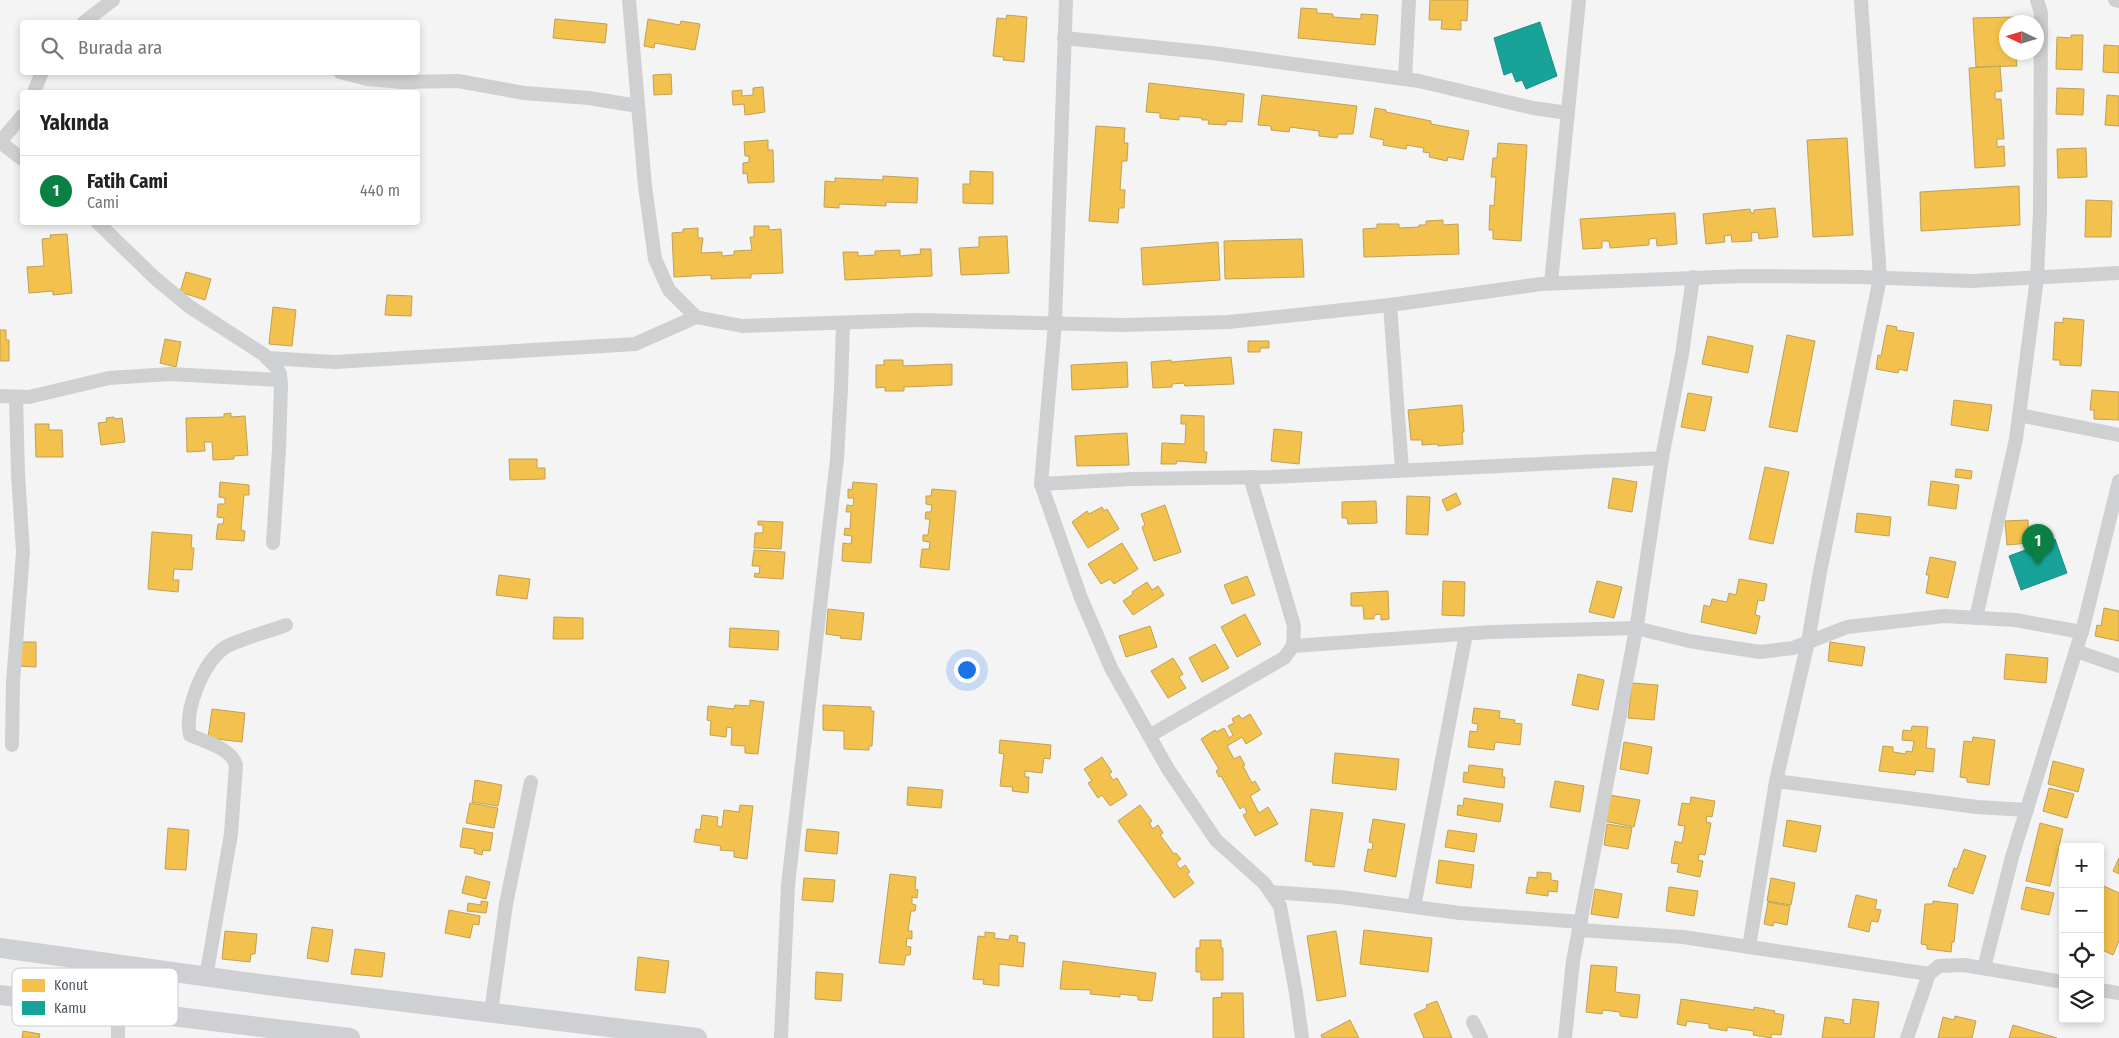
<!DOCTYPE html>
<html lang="tr">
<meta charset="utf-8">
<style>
body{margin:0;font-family:"Fira Sans Condensed",sans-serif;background:#f6f6f6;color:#222}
.controls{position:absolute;right:15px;bottom:15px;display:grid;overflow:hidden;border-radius:5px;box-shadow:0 2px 8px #0003}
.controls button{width:45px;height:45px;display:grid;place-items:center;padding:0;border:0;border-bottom:1px solid #e0e0e0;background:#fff;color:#222;font:25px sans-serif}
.compass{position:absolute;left:1999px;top:15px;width:45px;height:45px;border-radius:50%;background:#fff;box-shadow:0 2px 8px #0003;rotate:274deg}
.you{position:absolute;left:966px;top:669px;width:18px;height:18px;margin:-12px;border:4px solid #fff;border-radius:50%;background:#1a73e8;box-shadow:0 0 0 8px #1a73e833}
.badge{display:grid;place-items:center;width:32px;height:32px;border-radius:50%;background:#0b8043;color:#fff;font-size:16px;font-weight:700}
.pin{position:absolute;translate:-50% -41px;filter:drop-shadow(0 1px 2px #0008)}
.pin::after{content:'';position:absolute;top:26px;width:18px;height:15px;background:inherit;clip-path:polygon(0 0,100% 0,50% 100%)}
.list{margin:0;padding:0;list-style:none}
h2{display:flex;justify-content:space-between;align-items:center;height:65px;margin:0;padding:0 20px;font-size:21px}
h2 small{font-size:16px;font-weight:400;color:#767676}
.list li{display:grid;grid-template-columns:32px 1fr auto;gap:15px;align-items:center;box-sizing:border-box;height:70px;padding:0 20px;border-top:1px solid #e0e0e0}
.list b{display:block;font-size:19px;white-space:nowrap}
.list p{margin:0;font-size:16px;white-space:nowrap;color:#767676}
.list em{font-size:16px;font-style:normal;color:#767676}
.icon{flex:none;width:28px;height:28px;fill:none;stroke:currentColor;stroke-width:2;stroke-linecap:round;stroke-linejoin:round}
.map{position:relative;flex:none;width:2119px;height:1038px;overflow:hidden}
.search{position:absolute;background:#fff;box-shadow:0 2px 8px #0003;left:20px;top:20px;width:400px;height:55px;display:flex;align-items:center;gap:12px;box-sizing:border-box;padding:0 18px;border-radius:5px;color:#767676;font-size:19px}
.panel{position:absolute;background:#fff;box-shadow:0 2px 8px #0003;left:20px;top:90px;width:400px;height:135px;border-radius:5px}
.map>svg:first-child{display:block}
.homes{fill:#f2c14e;stroke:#c0a154}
.public{fill:#17a398;stroke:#268c88}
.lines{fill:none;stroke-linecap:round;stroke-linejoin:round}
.street{stroke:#ced0d2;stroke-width:14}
.secondary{stroke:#ced0d4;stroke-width:20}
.key{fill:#fff;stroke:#c9ccd0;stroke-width:1}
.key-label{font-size:14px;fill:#4a5661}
</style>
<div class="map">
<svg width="2119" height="1038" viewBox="0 0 2119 1038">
<rect width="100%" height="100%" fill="#f4f4f4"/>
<!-- homes -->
<g class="homes">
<path d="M1430 0H1468L1467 21 1461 20V30L1441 29 1442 20H1429Z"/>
<path d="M1301 8 1317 9V13L1333 14V17L1361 19V14L1378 15 1375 45 1298 38Z"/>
<path d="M1007 15 1027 17 1024 62 1003 60 1004 57 993 56 997 18 1006 19Z"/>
<path d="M2014 17V22H2006V52H2016L2017 66 1976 67 1973 18Z"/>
<path d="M555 19 607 24 605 43 553 38Z"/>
<path d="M648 19 680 25 681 21 700 24 695 50 655 43 654 48 644 46Z"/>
<path d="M2071 35H2083L2082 70 2056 69 2057 37 2071 38Z"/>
<path d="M2104 45 2119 46V73L2103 72Z"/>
<path d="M2000 66 2002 91 1995 92V99H2001L2004 139H1997V147L2004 146 2005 166 1975 168 1969 68Z"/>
<path d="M671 74 672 94 654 95 653 75Z"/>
<path d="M1149 83 1244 94 1242 122 1227 121 1226 125 1208 124 1209 120H1202V118L1179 116V120L1160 118V113L1146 112Z"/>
<path d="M763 87 765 112 745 115 744 104 733 105 732 91 742 90V96L753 95V88Z"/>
<path d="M2057 88 2084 89 2083 115 2056 114Z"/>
<path d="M1262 95 1357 106 1353 134H1338L1337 138 1319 136V131L1290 127 1289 132 1271 130V126L1258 125Z"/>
<path d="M2107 95 2119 96V126L2105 125Z"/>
<path d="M1375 108 1386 110V112L1431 121V124L1469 131 1463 160 1448 157 1447 161 1429 157 1430 153 1423 152 1424 148 1407 145 1406 149 1383 145 1384 140 1370 137Z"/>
<path d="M1096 126 1125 128 1124 143H1128L1127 161H1122L1120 190H1125L1124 208H1119L1118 223 1089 221Z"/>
<path d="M1847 138 1853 235 1813 237 1807 140Z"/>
<path d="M768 140V150H773L774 182 748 183 747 173 743 174V163L749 162V156H745L744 142Z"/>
<path d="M1498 143 1527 145 1521 241 1493 239V230H1489L1490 205 1494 206 1496 177H1491L1493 158H1497Z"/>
<path d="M2086 148 2087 177 2058 178 2057 149Z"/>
<path d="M970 171 993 172V204L963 203V184H970Z"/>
<path d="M883 176 918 178 917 203 886 202V206L839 204V208L824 207 825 181 835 182V178L883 180Z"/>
<path d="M2019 186 2020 225 1921 231 1920 192Z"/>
<path d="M2086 200 2112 201 2111 237H2085Z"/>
<path d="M1775 208 1778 237 1759 239 1758 232 1751 233 1752 241 1732 242 1731 235 1724 236 1725 242 1706 244 1703 214 1750 209 1751 213H1754V210Z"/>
<path d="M1675 213 1677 244 1657 246 1656 238 1649 239V245L1610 248 1609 241H1602V248L1583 249 1580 219Z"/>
<path d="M1443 220V225L1458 224 1459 254 1364 257 1363 229 1377 228V224H1399V228L1419 227V225H1426V221Z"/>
<path d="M754 226H769V230L781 229 783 273 751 274V278H737L711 279V275L674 277 672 233 683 232V229L698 228V238H703L701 253 722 252V256L734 255V251L752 250 750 237H754Z"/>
<path d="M67 234 72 293 53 295V291L29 293 27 267 44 266 42 239 51 238 50 235Z"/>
<path d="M1007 236 1009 273 961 275 959 248 979 247V237Z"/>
<path d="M1302 239 1304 277 1225 279 1224 241Z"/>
<path d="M1218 242 1220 280 1143 285 1141 248Z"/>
<path d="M920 249H931L932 276 845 280 843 252H858V256L875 255V251L900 250V256L921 254Z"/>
<path d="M186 272 211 279 205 300 180 292Z"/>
<path d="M387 295 412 296 411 316 385 315Z"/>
<path d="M273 307 296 310 292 346 269 344Z"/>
<path d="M2063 318 2084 320 2081 366 2060 365V360H2053L2055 322 2063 323Z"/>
<path d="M1887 325 1897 327 1896 330 1914 333 1907 371 1899 369 1898 373 1876 369 1878 355 1881 356Z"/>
<path d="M0 330H6V340H9V361H0Z"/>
<path d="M1787 335 1815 341 1797 432 1769 427Z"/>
<path d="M1708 336 1753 346 1748 373 1702 364Z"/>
<path d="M165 339 181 342 176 367 160 363Z"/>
<path d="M1248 341H1269V348H1260V352H1248Z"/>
<path d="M1231 357 1234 384 1185 386 1184 383 1172 384V387L1153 388 1151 362 1171 360V362Z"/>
<path d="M884 360H903V366L952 364V385L904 387V391H885V387L876 388V365H884Z"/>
<path d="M1127 362 1128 387 1072 390 1071 365Z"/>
<path d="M2092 390 2119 392V420L2094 419V410H2090Z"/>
<path d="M1688 393 1712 397 1705 431 1681 427Z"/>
<path d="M1954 400 1992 405 1988 431 1951 425Z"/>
<path d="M1462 405 1464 432H1462L1463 444 1438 446V444L1422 445V440H1411L1408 410Z"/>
<path d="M231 413V417L245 416 248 455 234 456V459L213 460 212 442H204L205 451 187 452 186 418 224 417V414Z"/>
<path d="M1181 415 1204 416V452H1207L1206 463 1177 461 1176 464H1161L1162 443 1185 444 1186 424H1181Z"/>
<path d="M114 417V419L122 418 125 442 101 445 98 423 107 422 106 418Z"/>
<path d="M35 424H49V430H62L63 457H36Z"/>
<path d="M1274 429 1302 432 1299 464 1271 461Z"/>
<path d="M1127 433 1129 465 1077 466 1075 436Z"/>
<path d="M509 459H537V468H545V479L510 480Z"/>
<path d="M1765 467 1789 472 1773 544 1749 539Z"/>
<path d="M1956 469 1972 471 1971 479 1955 477Z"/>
<path d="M1613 478 1637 482 1632 512 1608 508Z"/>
<path d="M1931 481 1959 485 1956 509 1928 505Z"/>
<path d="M220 482 249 485V495H244L241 530 245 531 244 541 216 539 218 524H223L224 518 217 517 218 504H225V498L219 497Z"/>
<path d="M853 482 877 484 871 563 842 561 843 543 851 544 852 536 844 535 845 528 850 529 851 512H846L847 505 853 506 854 498H848V489L852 490Z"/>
<path d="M932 489 956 491 949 570 920 567 922 549H929L930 542 923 541V535H928L930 519H925L926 512H931L932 505 926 504V496H931Z"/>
<path d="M1456 493 1461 504 1447 511 1442 500Z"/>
<path d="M1407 496 1430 497 1428 535 1406 534Z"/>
<path d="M1376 501 1377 523 1348 524 1347 518H1342V502Z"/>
<path d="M1165 505 1181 552 1154 561 1142 527 1145 525 1141 514Z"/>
<path d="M1102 507 1104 511 1107 509 1119 529 1088 548 1072 522 1087 511 1089 514Z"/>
<path d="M1857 513 1891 517 1889 536 1855 532Z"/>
<path d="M2028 520 2029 543 2007 545 2005 521Z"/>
<path d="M758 521 783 522 781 549 754 548 755 533H763V525H758Z"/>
<path d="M152 532 192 535 191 548H194L192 570 174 569 173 580H179L178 592 148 589Z"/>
<path d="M1122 543 1138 569 1114 584 1110 579 1101 584 1088 564Z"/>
<path d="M754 550 785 552 783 579 754 577 755 573 759 574 760 566H752Z"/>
<path d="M1930 557 1956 562 1948 598 1926 593 1929 575H1926Z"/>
<path d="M499 575 530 579 527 599 496 595Z"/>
<path d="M1247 576 1255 595 1232 604 1224 585Z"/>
<path d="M1739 579 1767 584 1764 601 1758 600 1755 615 1760 616 1756 634 1701 622 1704 605 1710 607 1712 599 1727 602 1729 593 1736 595Z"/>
<path d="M1443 581 1465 582 1464 616 1442 615Z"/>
<path d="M1597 581 1622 587 1614 618 1589 612Z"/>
<path d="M1147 582 1152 590 1158 586 1164 595 1133 615 1123 601 1133 594 1132 592Z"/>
<path d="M1388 591 1389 619 1381 620V614L1374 615V619H1364L1363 606H1351V593Z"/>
<path d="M2104 608 2119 611V641L2095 636 2097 625 2101 626Z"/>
<path d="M828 609 864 613 861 640 840 638 841 636 826 634Z"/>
<path d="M1245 614 1261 644 1237 657 1221 627Z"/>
<path d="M554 617 583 618V639H553Z"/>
<path d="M1150 626 1157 647 1126 657 1119 636Z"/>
<path d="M730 628 779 631 778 650 729 647Z"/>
<path d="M17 642H36V667L17 666Z"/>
<path d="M1830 642 1865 647 1862 666 1828 661Z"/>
<path d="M1215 644 1229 668 1202 682 1189 658Z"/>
<path d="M2006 654 2048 658 2046 683 2004 679Z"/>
<path d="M1173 658 1183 674 1179 677 1186 688 1168 698 1151 671Z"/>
<path d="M1578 674 1604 680 1598 710 1572 705Z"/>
<path d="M1632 683 1658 685 1654 720 1628 718Z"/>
<path d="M750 700 764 702 758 754 745 753V746L731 745 732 728 727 727 726 737 710 735 711 721 707 720 708 706 734 709 735 705 750 706Z"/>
<path d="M823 705 871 707V711H874L872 746H869V750L844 749V731L823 730Z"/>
<path d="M1474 708 1500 711 1499 718 1515 720 1514 723 1522 724 1520 745 1495 742 1494 750 1468 747 1470 731 1477 732 1478 724 1472 723Z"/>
<path d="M212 709 245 713 242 742 208 738Z"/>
<path d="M1250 714 1262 734 1246 744 1242 737 1227 746 1234 759 1240 756 1245 765 1243 766 1252 783 1255 781 1260 790 1250 796 1259 813 1268 807 1278 824 1255 836 1243 815 1247 813 1244 806 1240 809 1221 776 1219 777 1216 771 1219 769 1201 739 1215 730 1216 732 1224 728 1229 738 1233 735 1228 726 1234 723 1232 719 1239 715 1242 719Z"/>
<path d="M1912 726 1928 727 1926 748 1935 749 1933 772 1916 770 1915 775 1879 771 1883 746 1893 747V752L1906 754V751L1912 752 1914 741 1902 740 1903 730 1911 731Z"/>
<path d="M1973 737 1995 740 1989 785 1967 782V778L1960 777 1964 741 1972 742Z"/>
<path d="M1000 740 1051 745 1050 759 1044 758 1042 773 1025 771V777H1029L1028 793 1012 791 1013 787 1000 786 1004 754 999 753Z"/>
<path d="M1624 742 1652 747 1648 774 1620 769Z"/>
<path d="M1335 753 1399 759 1396 790 1332 783Z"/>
<path d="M1102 757 1112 772 1109 774 1113 780 1117 778 1127 795 1110 806 1102 795 1098 798 1088 783 1092 781 1084 769Z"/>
<path d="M2053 761 2084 769 2078 792 2048 784Z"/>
<path d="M1469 765 1503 769 1502 777H1505L1504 788 1463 782 1464 772 1468 773Z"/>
<path d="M475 780 502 785 498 806 472 802Z"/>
<path d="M1555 781 1584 786 1580 812 1550 807Z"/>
<path d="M908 787 943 790 941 808 907 805Z"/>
<path d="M2049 788 2074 794 2067 818 2043 811Z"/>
<path d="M1609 795 1640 800 1634 827 1604 821Z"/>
<path d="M1691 797 1715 801 1712 817 1707 816 1706 822 1711 823 1705 855 1699 854 1698 860 1703 861 1700 877 1677 872 1679 864 1671 863 1675 841 1682 843 1685 826 1678 825 1682 803 1690 804Z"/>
<path d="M1464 798 1503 804 1500 822 1457 815 1458 805 1463 806Z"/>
<path d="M470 803 498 808 494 828 466 823Z"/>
<path d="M740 805 753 806 747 859 734 857V851L720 850 721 846 694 842 696 829 700 830 702 815 718 817 717 826 722 827 724 810 739 812Z"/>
<path d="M1140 805 1152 821 1149 823 1153 829 1158 825 1163 833 1160 835 1174 854 1176 853 1181 859 1176 863 1180 869 1185 865 1190 872 1187 874 1194 883 1174 898 1118 821Z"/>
<path d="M1311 809 1343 813 1334 867 1313 865V862L1305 861Z"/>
<path d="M1373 819 1405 824 1396 877 1364 871 1368 849 1372 850 1373 843 1369 842Z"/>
<path d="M1787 820 1821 826 1816 852 1783 846Z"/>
<path d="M2040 823 2063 829 2050 886 2026 881Z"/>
<path d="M1607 824 1632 828 1628 849 1604 845Z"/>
<path d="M168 828 189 830 186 870 165 869Z"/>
<path d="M463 828 493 833 490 851 483 850 482 855 474 853 475 849 460 847Z"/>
<path d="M807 829 839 832 837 854 805 851Z"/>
<path d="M1448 830 1477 834 1474 852 1445 847Z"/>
<path d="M1964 849 1986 856 1973 894 1948 886 1954 868 1957 869Z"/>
<path d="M2119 858V874L2113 871Z"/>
<path d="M1439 860 1474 865 1471 888 1436 883Z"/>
<path d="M1537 872 1551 873V880L1558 881 1557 892 1548 891V896L1526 893 1529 877 1537 878Z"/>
<path d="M890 874 916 877 915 889 918 890 917 898 912 897V904L916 905 915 911H911L908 931H912V939L907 938 906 946 911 947 910 955H906L904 965 879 963Z"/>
<path d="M466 876 490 882 486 899 462 893Z"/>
<path d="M804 878 835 880 833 902 802 900Z"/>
<path d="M1771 878 1795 883 1791 905 1767 901Z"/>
<path d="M2104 886 2119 893V941L2113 955 2100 949V894Z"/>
<path d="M1669 887 1698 891 1694 916 1666 911Z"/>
<path d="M2026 887 2054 893 2049 915 2021 909Z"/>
<path d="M1595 889 1622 894 1618 918 1591 914Z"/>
<path d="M1856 895 1877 900 1875 909 1881 910 1878 922 1871 921 1869 932 1848 927Z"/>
<path d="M481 901 488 902 486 913 467 911 468 903 481 905Z"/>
<path d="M1933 901 1958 904 1954 942H1952L1951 952 1927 949V945L1921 944 1925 904H1933Z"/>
<path d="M1768 902 1790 906 1787 925 1774 922 1773 926 1764 924Z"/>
<path d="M449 910 480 916 479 925 473 924 470 938 445 933Z"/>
<path d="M312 927 333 930 328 962 307 958Z"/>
<path d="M1364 930 1432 938 1428 972 1360 964Z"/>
<path d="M225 931 257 934 255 954H251L250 962 222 959Z"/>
<path d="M1336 931 1346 996 1317 1001 1307 936Z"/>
<path d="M985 932 995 933 994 938 1009 940 1010 935 1018 936 1017 942 1025 943 1023 967 999 964V986L983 984 984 980 973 979 978 936 985 937Z"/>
<path d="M1200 940H1221V948H1223V980H1201V972H1196V948H1200Z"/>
<path d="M355 949 385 953 382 977 351 974Z"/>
<path d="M638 957 669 961 665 993 635 990Z"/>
<path d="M1063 961 1156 973 1152 1001 1138 1000V996L1120 994V997L1090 994 1091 990 1060 989Z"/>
<path d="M1591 965 1617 967 1615 992 1640 995 1637 1018 1620 1016V1012L1603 1010 1602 1014 1586 1012Z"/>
<path d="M816 972 843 974 841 1001 815 999Z"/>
<path d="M1221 993H1243L1244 1038H1213V998L1222 997Z"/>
<path d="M1681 999 1754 1010V1007L1775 1011 1774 1013 1784 1015 1781 1035 1772 1034 1771 1038 1753 1035 1754 1031 1727 1027V1031L1709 1028V1024L1687 1021 1686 1026 1677 1024Z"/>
<path d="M1853 999 1879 1002 1874 1038H1822L1825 1017 1844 1020 1843 1023 1850 1024Z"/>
<path d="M1437 1001 1452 1038H1424L1414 1014 1427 1008 1426 1005Z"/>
<path d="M1955 1016 1976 1021 1972 1038H1938L1943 1017 1954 1020Z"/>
<path d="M1350 1020 1359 1038H1322L1321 1035Z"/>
<path d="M2013 1025 2057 1038H2009Z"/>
<path d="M23 1031 40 1034 39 1038H22Z"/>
</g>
<!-- public -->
<g class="public">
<path d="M1540 22 1557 76 1526 89 1522 80 1516 82 1512 72 1504 75 1494 38Z"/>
<path d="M2055 539 2067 573 2021 590 2009 556Z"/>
</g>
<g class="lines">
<!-- street -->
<g class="street">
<path d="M629 0 645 186 655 259 669 290 696 317 742 326 918 320 1123 325 1229 322 1390 305 1541 284 1744 276 1861 277 1971 281 2119 273"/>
<path d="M1066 0 1055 323 1041 484 1081 598 1111 668 1168 769 1216 840 1264 883 1280 906 1296 993 1302 1038"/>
<path d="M2115 0 2119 1"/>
<path d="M84 22 113 0"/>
<path d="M1064 38 1212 53 1419 81 1533 108 1568 113"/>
<path d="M340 72 367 79 403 82 458 81 524 93 589 98 638 106"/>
<path d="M1405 79 1409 0"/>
<path d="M34 92 42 72"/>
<path d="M0 142 22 116"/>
<path d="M0 142 22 159"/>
<path d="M97 222 156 279 190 307 263 354 277 368 280 374 281 385 279 449 273 543"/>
<path d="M1551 283 1579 0"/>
<path d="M1390 305 1402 470"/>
<path d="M267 358 335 362 635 344 696 317"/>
<path d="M0 396 29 397 109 378 170 374 280 380"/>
<path d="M2019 415 2119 435"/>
<path d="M1041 484 1133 479 1272 477 1662 458 1682 354 1693 277"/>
<path d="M1976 618 2016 439 2037 278 2040 212 2041 13 2037 0"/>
<path d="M1293 646 1490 632 1636 628 1689 641 1760 652 1793 648 1847 627 1944 616 2015 620 2082 632"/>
<path d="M2076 651 2119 666"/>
<path d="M1149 736 1284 658 1293 646 1294 626 1250 477"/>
<path d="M12 745 13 682 23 552 18 474 16 397"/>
<path d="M1776 781 1977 807 2027 810"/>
<path d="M1270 892 1340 897 1460 913 1581 922"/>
<path d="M1414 907 1466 634"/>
<path d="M1579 930 1683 937 1929 974"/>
<path d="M1749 947 1776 781 1808 642 1820 572 1880 278 1861 0"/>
<path d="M1984 968 2012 857 2083 628 2119 481"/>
<path d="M206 977 231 834 236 765C231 748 205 742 190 735 184 710 203 663 224 648 236 640 271 631 286 625"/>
<path d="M2100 990 2119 993"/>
<path d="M491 1012 506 904 531 782"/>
<path d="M1473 1022 1481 1038"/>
<path d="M118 1038V1009"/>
<path d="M781 1038 788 885 837 459 841 388 843 323"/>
<path d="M1565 1038 1573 961 1637 624 1662 458"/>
<path d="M1907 1038 1929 974 1939 966 1964 965 2063 982"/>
</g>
<!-- secondary -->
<g class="secondary">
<path d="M0 948 267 985 697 1038"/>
<path d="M0 995 350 1038"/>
</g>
</g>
<!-- legend -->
<rect x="12" y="968" width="166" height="58" rx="8" class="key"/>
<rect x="22" y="979" width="23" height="13" fill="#f2c14e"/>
<rect x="22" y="1001" width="23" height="14" fill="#17a398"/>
<g class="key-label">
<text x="54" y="990">Konut</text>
<text x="54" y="1013">Kamu</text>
</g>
</svg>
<div class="controls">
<button>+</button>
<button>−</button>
<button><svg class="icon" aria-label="locate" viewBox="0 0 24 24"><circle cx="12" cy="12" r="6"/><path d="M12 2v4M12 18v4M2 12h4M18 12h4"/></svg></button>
<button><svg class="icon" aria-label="layers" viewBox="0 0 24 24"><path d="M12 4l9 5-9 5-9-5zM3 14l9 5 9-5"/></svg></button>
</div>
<svg class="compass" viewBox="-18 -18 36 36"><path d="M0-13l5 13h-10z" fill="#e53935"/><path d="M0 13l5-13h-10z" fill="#767676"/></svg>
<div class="you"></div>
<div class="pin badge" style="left:2038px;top:565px">1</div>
<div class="search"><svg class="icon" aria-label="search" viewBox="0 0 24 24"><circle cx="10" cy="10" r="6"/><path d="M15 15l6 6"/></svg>Burada ara</div>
<section class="panel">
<h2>Yakında<small></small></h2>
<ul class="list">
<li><span class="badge">1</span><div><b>Fatih Cami</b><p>Cami</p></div><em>440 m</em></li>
</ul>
</section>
</div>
